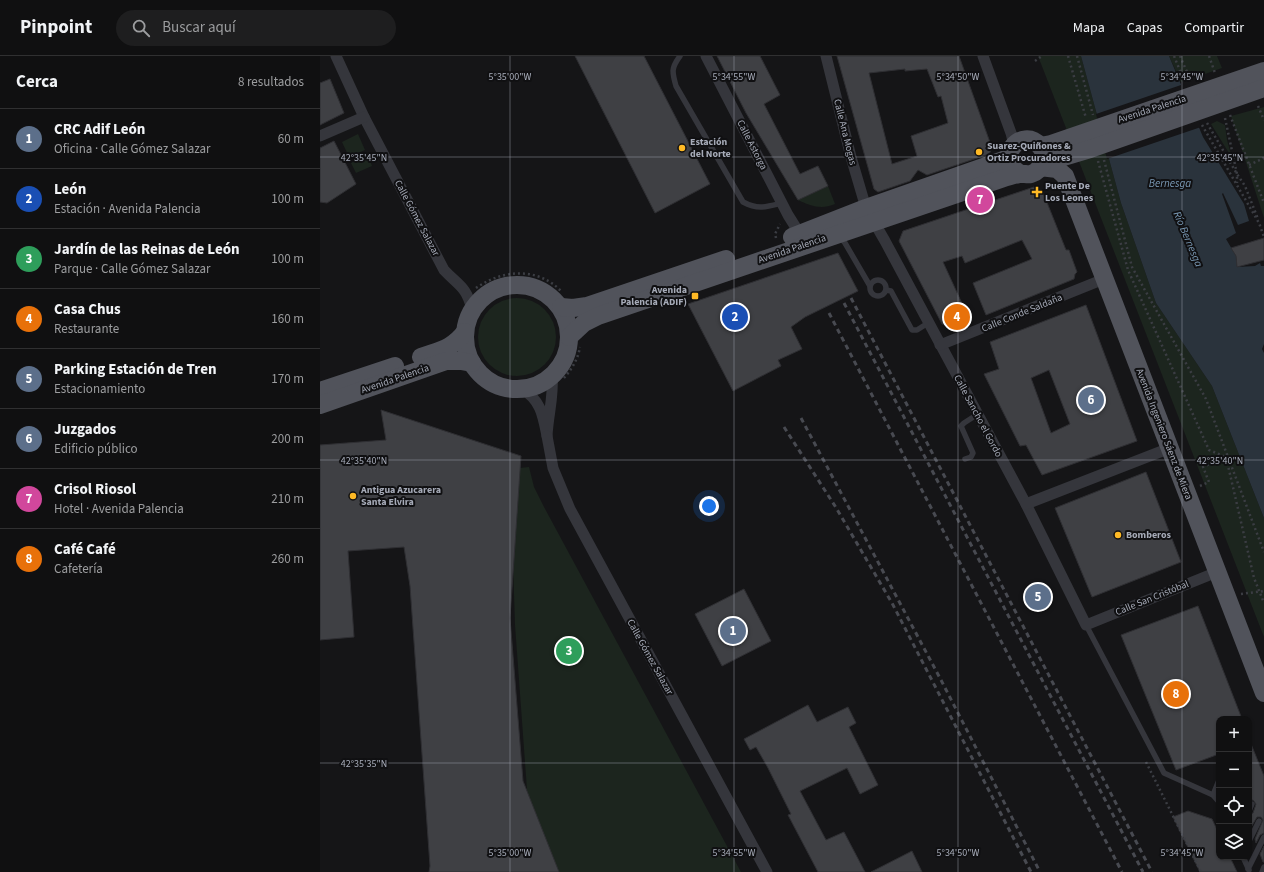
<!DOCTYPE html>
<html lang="es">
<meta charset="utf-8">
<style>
body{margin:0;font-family:"Source Sans 3",sans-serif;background:#1e1e1f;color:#f1f3f6}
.controls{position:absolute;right:12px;bottom:12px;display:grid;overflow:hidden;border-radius:8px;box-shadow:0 1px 3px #0004}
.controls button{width:36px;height:36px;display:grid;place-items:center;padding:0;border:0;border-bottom:1px solid #303031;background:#101011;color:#f1f3f6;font:20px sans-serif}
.you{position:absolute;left:389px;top:450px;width:14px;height:14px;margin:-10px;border:3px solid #fff;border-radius:50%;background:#1a73e8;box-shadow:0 0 0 6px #1a73e833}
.badge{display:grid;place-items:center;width:26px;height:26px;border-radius:50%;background:#feb925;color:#fff;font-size:13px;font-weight:700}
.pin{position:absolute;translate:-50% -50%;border:2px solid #fff;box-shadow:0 1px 4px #0006}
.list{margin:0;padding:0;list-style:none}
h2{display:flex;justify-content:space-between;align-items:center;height:52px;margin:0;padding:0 16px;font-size:17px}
h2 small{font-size:13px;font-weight:400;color:#9c9d9f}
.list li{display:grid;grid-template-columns:26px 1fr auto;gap:12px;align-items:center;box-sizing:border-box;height:60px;padding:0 16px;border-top:1px solid #303031}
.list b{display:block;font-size:15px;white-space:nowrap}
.list p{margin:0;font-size:13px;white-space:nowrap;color:#9c9d9f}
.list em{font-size:13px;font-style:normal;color:#9c9d9f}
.icon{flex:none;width:22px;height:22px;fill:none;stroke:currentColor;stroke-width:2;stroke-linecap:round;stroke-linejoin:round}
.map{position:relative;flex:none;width:944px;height:816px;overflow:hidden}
header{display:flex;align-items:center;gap:24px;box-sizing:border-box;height:56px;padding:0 20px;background:#101011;border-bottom:1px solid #303031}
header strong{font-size:19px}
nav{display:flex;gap:22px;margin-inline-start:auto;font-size:14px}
.search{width:280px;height:36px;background:#1e1e1f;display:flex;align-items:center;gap:10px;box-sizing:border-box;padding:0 14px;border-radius:22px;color:#9c9d9f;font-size:15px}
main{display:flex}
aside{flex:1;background:#101011}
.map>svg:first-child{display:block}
.green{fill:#1c251e}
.water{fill:#2a333c}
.pier{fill:#151517}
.building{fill:#3f4044;stroke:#2f2f33;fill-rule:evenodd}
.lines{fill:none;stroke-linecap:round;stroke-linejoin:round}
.path{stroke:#3b3d43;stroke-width:2.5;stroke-dasharray:2 3;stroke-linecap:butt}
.lane{stroke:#35363c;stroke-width:5.5}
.street{stroke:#35363c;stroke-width:11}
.primary{stroke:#51535b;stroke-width:18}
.rail{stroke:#484a51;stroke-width:3;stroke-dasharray:5 4;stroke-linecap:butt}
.ticks{fill:none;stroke:#a6abb8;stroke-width:1;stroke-opacity:0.45}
.poi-dot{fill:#feb925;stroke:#101012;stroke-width:1.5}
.labels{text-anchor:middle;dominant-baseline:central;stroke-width:4;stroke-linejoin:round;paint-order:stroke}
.street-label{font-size:10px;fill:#a6abb8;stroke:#101012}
.poi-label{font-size:10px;font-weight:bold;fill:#a6abb8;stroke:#101012;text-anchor:start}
.water-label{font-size:11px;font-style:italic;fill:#7a99b5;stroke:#101012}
.ticks-label{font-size:10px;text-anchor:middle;fill:#a6abb8;stroke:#101012;stroke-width:4;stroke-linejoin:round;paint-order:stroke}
</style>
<header>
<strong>Pinpoint</strong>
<div class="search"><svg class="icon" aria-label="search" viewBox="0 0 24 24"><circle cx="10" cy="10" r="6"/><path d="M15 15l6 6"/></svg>Buscar aquí</div>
<nav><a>Mapa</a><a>Capas</a><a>Compartir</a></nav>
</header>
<main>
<aside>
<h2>Cerca<small>8 resultados</small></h2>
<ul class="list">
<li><span class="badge" style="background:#5c6f8a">1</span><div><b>CRC Adif León</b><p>Oficina · Calle Gómez Salazar</p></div><em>60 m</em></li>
<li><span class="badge" style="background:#1a4fb4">2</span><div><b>León</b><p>Estación · Avenida Palencia</p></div><em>100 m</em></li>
<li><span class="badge" style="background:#2e9e5b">3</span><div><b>Jardín de las Reinas de León</b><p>Parque · Calle Gómez Salazar</p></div><em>100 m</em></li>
<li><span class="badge" style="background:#e8710a">4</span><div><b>Casa Chus</b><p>Restaurante</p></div><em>160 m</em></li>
<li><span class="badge" style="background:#5c6f8a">5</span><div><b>Parking Estación de Tren</b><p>Estacionamiento</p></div><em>170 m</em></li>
<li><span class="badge" style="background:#5c6f8a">6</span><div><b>Juzgados</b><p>Edificio público</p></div><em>200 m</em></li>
<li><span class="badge" style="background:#d1479c">7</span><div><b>Crisol Riosol</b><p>Hotel · Avenida Palencia</p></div><em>210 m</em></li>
<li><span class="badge" style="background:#e8710a">8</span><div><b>Café Café</b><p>Cafetería</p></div><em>260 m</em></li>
</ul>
</aside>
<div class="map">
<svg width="944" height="816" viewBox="0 0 944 816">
<rect width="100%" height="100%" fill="#151517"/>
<!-- green -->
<g class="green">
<path d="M718 0H761L801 147 836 247 892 330 944 462V581Z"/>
<path d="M849 0H897L902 12 885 18 882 22 875 24 874 21 861 26Z"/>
<path d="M944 51V162L911 60Z"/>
<path d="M897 65 905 69 907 84 912 102 891 68Z"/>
<path d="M38 78 45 94 29 101 22 86Z"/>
<path d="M48 99 52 110 36 117 31 107Z"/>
<path d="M508 130 515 148C501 154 491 150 478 144Z"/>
<circle cx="197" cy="281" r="39"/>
<path d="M209 411 214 431 224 451 421 816H213L195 569 190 413Z"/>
</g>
<!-- water -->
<path class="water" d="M761 0H849L883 81 924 148 929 165 918 169 903 137 902 138 916 177 906 183 916 200 917 211 935 210 940 207 941 210H944V288L942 293 944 297V462L892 330 836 247 801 147Z"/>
<!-- pier -->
<path class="pier" d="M864 28 881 71 787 103 776 58Z"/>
<!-- building -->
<g class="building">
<path d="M255 0H324L390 128 335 157Z"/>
<path d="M397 0H440L460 39 444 48 480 118 498 110 508 130 478 144 426 57Z"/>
<path d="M517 0H639L672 92 669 98 607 119 598 114 590 125 558 136 554 133ZM585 13V15L607 13 618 41 621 40 628 67 591 80 597 100 572 108 549 17Z"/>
<path d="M10 23 24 57 0 69V27Z"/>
<path d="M14 85 36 128 7 147 0 146V92Z"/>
<path d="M714 131 722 134 746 194H749L757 216 755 218 754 223 666 259 653 227 712 203 702 184 645 207 642 200 623 206 650 265 633 271 622 268 579 185 583 175Z"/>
<path d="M944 182V204L917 211 916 200 911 192Z"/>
<path d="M518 197 538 235 485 261 471 271 482 293 458 304 461 310 413 335 368 248Z"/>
<path d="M766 249 817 385 722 419 706 389 700 390 664 318 679 313 670 286ZM729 314 750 368 731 377 711 322Z"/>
<path d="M61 354 201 400 190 562 203 725 239 816H109L110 810 90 530 84 491 28 495 34 581 0 584V389L66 384Z"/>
<path d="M826 416 861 506 772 541 735 452Z"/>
<path d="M424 533 451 585 402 610 375 558Z"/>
<path d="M878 550 922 663H899V698L856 714 801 579Z"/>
<path d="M488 649 497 666 528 651 536 667 529 671 558 729 540 738 527 712 480 735 506 784 524 776 545 816H498L468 759 471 758 448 712 436 691 430 694 424 683Z"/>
<path d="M929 683 944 720V777L940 779 936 787 935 783 943 764 941 761H937L930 773 929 769V759L933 757 936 748 933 744 929 745Z"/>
<path d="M868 755 892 763 899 778V801H910L917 816H880L853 761Z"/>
<path d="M944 790V806H943L940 798Z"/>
<path d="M592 795 602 816H551Z"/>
</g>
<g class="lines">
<!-- path -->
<g class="path">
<path d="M748 0 766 62"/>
<path d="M757 0 773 59"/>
<path d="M854 0 865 27"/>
<path d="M860 0 871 25"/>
<path d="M889 0 895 17"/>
<path d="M715 5 722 0"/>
<path d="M938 50 944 64"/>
<path d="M910 59 944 147"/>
<path d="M905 62 917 118V127"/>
<path d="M887 67 917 118 925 130 938 163"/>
<path d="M882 69 939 167 944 181"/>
<path d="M784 104 812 211 886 343 944 496"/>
<path d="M778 105 808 214 889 394 906 401 934 522 944 547"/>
<path d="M929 109 944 102"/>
<path d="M456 182 455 178 460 168"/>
<path d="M156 232C179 216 209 211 233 228 236 230 239 233 242 236"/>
<path d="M244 322C252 313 258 303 260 291"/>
<path d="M880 430 889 426 883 411 905 401"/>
<path d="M921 538 944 535"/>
<path d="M826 706 881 816"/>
</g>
<!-- lane -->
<g class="lane">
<path d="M360 0C351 12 352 16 356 30L423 146C438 154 446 151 462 147"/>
<path d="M520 181 525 187 550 230"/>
<circle cx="558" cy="232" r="8"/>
<path d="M566 234 571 235 592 274H597L608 267"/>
<path d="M645 403 651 401 653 397 641 370 644 367 658 358"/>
<path d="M766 569 844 717 893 739 899 746"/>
<path d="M893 739 899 724"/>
<path d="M929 755 932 748"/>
<path d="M929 785 939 765"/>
<path d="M923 801 929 814"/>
<path d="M928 813 944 781"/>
<path d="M942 816 944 811"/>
</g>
<!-- street -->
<g class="street">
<path d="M16 0 44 61 124 214C139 230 146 230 152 253"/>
<path d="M386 0 468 159 483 183"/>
<path d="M506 0 531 101 546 152 565 185 706 448 766 569 897 516"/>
<path d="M663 0 691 77 694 89"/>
<path d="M0 80 44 61"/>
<path d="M620 289 784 223"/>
<path d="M202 333C221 344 223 360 227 380 228 359 234 340 232 320"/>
<path d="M227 380 233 412 250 453 447 816"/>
<path d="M706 448 850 392"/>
</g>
<!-- primary -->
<g class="primary">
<path d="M720 90 731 88 944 15"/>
<path d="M723 107 770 93 944 32"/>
<path d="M720 111 737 113 745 120 944 637"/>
<path d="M472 181 546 152 689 102"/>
<circle cx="197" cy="281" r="52"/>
<path d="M241 251 253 252 267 250 406 203"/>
<path d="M249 281 264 267 278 260 681 123C687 121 693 119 699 118 703 117 707 119 711 118 723 114 728 99 720 90 702 69 672 103 701 118"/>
<path d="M101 301C120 294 132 293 145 276"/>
<path d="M0 335 75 310"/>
<path d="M0 349 126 305H141L152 307"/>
</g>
<!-- rail -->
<g class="rail">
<path d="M531 242 832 816"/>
<path d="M524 247 823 816"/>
<path d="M509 257 802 816"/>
<path d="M481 362 621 624 720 816"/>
<path d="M464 371 515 450 572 547 711 816"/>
</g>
</g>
<!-- ticks -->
<path class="ticks" d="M190 0V816M414 0V816M638 0V816M862 0V816M0 101H944M0 404H944M0 707H899M929 707H944"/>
<!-- markers -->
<g class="poi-dot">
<circle cx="362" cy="92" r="4"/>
<circle cx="659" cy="96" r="4"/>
<path d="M715 130h4v4h4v4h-4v4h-4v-4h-4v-4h4z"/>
<rect x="371" y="236" width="8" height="8" rx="2"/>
<circle cx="33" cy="440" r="4"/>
<circle cx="798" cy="479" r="4"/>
</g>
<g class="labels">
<!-- street labels -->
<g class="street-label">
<text transform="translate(832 53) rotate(-18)">Avenida Palencia</text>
<text transform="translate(525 76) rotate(76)">Calle Ana Mogas</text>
<text transform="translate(432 89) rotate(63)">Calle Astorga</text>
<text transform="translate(97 162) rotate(62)">Calle Gómez Salazar</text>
<text transform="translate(472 193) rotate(-19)">Avenida Palencia</text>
<text transform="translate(702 257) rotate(-22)">Calle Conde Saldaña</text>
<text transform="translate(75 323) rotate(-19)">Avenida Palencia</text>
<text transform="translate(658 360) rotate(62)">Calle Sancho el Gordo</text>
<text transform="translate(844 378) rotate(69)">Avenida Ingeniero Sáenz de Miera</text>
<text transform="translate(832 542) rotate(-22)">Calle San Cristóbal</text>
<text transform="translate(330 601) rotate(61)">Calle Gómez Salazar</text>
</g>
<!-- poi labels -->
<g class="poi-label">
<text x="370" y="86">Estación<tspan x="370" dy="12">del Norte</tspan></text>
<text x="667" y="90">Suarez-Quiñones &amp;<tspan x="667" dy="12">Ortiz Procuradores</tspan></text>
<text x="725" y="130">Puente De<tspan x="725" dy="12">Los Leones</tspan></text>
<text x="367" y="234" text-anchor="end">Avenida<tspan x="367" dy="12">Palencia (ADIF)</tspan></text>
<text x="41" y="434">Antigua Azucarera<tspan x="41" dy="12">Santa Elvira</tspan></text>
<text x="806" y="479">Bomberos</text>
</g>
<!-- water labels -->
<g class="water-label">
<text x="850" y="127">Bernesga</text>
<text transform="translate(868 183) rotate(67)">Río Bernesga</text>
</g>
</g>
<g class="ticks-label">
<text x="190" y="24">5°35'00"W</text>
<text x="414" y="24">5°34'55"W</text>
<text x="638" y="24">5°34'50"W</text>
<text x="862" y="24">5°34'45"W</text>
<text x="44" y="105">42°35'45"N</text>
<text x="900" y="105">42°35'45"N</text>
<text x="44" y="408">42°35'40"N</text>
<text x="900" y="408">42°35'40"N</text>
<text x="44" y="711">42°35'35"N</text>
<text x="190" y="800">5°35'00"W</text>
<text x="414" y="800">5°34'55"W</text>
<text x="638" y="800">5°34'50"W</text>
<text x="862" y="800">5°34'45"W</text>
</g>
</svg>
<div class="controls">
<button>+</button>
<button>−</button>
<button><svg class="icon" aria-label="locate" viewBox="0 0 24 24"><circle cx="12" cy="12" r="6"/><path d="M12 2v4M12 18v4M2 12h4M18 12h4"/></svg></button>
<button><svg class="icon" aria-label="layers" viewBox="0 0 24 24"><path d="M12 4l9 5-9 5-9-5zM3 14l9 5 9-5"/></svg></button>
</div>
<div class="you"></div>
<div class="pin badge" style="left:413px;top:575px;background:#5c6f8a">1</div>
<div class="pin badge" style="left:415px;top:261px;background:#1a4fb4">2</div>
<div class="pin badge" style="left:249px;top:595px;background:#2e9e5b">3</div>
<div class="pin badge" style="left:637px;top:261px;background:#e8710a">4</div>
<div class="pin badge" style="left:718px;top:541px;background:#5c6f8a">5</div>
<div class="pin badge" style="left:771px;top:344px;background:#5c6f8a">6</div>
<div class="pin badge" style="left:660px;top:144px;background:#d1479c">7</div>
<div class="pin badge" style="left:856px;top:638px;background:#e8710a">8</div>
</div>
</main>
